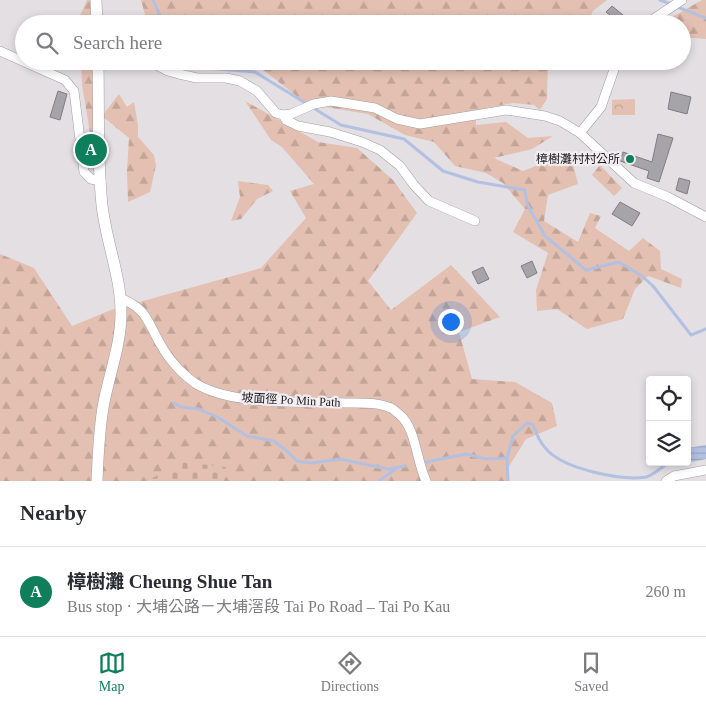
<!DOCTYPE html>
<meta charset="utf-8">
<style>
body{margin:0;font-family:"Times New Roman","Noto Sans TC",serif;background:#f7f7f7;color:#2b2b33}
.controls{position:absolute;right:15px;bottom:15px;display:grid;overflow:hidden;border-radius:5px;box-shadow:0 2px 8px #0003}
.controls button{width:45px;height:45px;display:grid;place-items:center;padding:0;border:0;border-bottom:1px solid #e1e1e2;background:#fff;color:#2b2b33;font:25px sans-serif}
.you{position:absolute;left:450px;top:321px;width:18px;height:18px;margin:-12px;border:4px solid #fff;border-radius:50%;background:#1a73e8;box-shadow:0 0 0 8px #1a73e833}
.badge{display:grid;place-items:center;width:32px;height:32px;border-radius:50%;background:#0f7e5b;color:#fff;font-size:16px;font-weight:700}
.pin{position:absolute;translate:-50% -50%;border:2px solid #fff;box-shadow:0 1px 5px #0006}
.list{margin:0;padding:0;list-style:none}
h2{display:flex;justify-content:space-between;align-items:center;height:65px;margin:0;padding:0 20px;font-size:21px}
h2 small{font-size:16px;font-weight:400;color:#7c7c81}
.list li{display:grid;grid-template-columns:32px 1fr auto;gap:15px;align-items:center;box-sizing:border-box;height:90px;padding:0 20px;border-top:1px solid #e1e1e2}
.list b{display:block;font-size:19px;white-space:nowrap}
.list p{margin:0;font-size:16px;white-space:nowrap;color:#7c7c81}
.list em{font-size:16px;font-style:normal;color:#7c7c81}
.icon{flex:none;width:28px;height:28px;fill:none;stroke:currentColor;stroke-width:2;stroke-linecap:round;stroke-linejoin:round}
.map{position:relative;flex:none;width:706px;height:481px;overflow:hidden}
.search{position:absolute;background:#fff;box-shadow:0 2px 8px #0003;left:15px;right:15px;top:15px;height:55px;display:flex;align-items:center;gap:12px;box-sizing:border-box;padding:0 18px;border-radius:28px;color:#7c7c81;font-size:19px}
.sheet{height:155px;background:#fff}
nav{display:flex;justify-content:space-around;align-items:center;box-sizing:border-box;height:70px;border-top:1px solid #e1e1e2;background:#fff;font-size:14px;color:#7c7c81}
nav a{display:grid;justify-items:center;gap:2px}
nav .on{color:#0f7e5b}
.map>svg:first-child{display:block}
.forest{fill:url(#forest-firs)}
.cemetery{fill:url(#cemetery-stones)}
.park{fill:url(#park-crowns)}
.water{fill:url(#water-rules)}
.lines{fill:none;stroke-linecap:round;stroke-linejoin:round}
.stream{stroke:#b2c1e2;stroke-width:3}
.building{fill:#a6a4a9;stroke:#7e7d81}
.street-casing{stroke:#a29ea1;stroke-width:10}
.secondary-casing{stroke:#a29ea1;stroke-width:12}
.street{stroke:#fff;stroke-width:9}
.secondary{stroke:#fff;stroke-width:11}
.poi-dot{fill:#0f7e5b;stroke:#f1ecf0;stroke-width:2}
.labels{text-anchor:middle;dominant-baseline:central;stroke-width:4.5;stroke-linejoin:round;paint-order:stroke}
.poi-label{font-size:12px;fill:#1b191a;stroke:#f1ecf0;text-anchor:end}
.street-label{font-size:12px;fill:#1b191a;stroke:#f1ecf0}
</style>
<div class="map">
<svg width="706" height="481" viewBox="0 0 706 481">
<defs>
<pattern id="forest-firs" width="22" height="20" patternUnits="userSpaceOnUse" patternTransform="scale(1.25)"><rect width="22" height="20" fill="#e3c0b2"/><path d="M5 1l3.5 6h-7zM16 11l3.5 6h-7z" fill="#c2a498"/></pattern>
<pattern id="cemetery-stones" width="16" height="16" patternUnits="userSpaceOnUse" patternTransform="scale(1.25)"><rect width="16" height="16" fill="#e3c0b2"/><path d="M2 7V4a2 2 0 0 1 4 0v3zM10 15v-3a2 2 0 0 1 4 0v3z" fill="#c2a498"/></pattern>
<pattern id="park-crowns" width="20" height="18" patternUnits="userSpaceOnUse" patternTransform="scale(1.25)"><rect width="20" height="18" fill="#e3c0b2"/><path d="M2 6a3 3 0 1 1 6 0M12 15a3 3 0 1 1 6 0" fill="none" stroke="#c2a498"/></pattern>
<pattern id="water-rules" width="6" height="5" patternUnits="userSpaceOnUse" patternTransform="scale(1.25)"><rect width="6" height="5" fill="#b2c1e2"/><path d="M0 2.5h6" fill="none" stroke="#98a5c1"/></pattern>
</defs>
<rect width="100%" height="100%" fill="#e4dfe3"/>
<!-- forest -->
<g class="forest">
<path d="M87 0H90L93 24H80L79 18Z"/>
<path d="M141 0H607L593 11 587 24H150L147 22Z"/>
<path d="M702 0H706V39L682 37V24H660Z"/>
<path d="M81 61H94V156L82 85Z"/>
<path d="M215 61H548L547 99 540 110 534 105 513 103 476 110V125L506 122 528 138 553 136 532 149 494 158 523 171 570 152 578 184 548 195 544 221 578 242 590 213 601 216 595 228 629 251 643 238 660 251 661 269 682 279 681 288 648 276 635 289 623 319 587 329 557 309 537 311 536 290 548 253 513 232 525 209 503 183 486 173 455 166 434 142 405 135 368 114 307 104 258 66Z"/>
<path d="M119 94 127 107 134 102 138 125V137L154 155 156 165 150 192 128 202 127 171 129 138 102 116Z"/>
<path d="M245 101 318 142 357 148 393 180 417 213 368 281 391 310 451 265 500 317 459 332 472 379 515 382 552 403 557 426 526 439 508 468 509 481H0V254L34 268 72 326 111 310 261 268 306 218 290 191 314 184 282 147 271 140Z"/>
<path d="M600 165 622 188 614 196 592 175Z"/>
<path d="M238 181 268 185 273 191 257 199 241 219 231 221 240 197Z"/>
</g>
<!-- cemetery -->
<path class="cemetery" d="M182 462 226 467 223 481H147Z"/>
<!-- park -->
<path class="park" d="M635 99V115H612V100Z"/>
<!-- water -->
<path class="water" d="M706 445V459L677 465 668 462H687V448Z"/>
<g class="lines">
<!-- stream -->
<g class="stream">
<path d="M153 0 164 24"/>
<path d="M660 0 671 4"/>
<path d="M677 7 706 18"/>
<path d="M181 61 183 66 255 72 341 125 404 139 443 171 478 182 525 190 527 204 545 236 586 270 619 262 642 276 653 286 691 335 706 329"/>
<path d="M174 403 181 407 199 409 219 418 247 436 274 441 288 452 297 461 312 463 340 459 388 469 405 466"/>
<path d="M421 463 466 454 486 459 507 458"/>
<path d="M379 481 397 468"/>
<path d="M508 481 507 458 513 436 527 423 533 425C537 435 540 443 548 451 566 469 621 481 646 477 655 475 662 465 672 462"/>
</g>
</g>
<!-- building -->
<g class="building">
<path d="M612 6 634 24H621L606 12Z"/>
<path d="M58 91 67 94 60 120 50 117Z"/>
<path d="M671 92 691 97 687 114 668 109Z"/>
<path d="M658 134 673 138 659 182 647 178 649 171 620 161 623 152 652 162Z"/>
<path d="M679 178 690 181 687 194 676 190Z"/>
<path d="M620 202 640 213 632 226 612 214Z"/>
<path d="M532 261 537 273 527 278 521 266Z"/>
<path d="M483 267 489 279 478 284 472 272Z"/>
</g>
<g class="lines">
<!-- street casing -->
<g class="street-casing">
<g id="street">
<path d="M646 24 682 0"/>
<path d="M0 51 65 80 74 91 84 172 91 179 101 181"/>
<path d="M149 61 168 71 179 74 197 78H226L240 81 257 91 276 113 283 115 291 114 314 104 331 101 375 108 397 119 420 124 506 110 545 116 560 121 580 133 634 183 668 197 706 217"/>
<path d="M283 115 286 120 298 126 330 132 362 142 380 150 400 166 414 185 429 201 475 221"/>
<path d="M580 133 601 107 617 61"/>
<path d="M120 298C148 309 147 322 161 345 169 360 185 378 200 386 239 406 303 401 346 403 361 403 377 402 391 408 395 410 399 414 403 418 416 433 417 462 426 481"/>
<path d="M666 481 674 476 706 470"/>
</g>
</g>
<!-- secondary casing -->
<g class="secondary-casing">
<g id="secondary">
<path d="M96 0 97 24"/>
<path d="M97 481C98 455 99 428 104 402 110 372 121 344 121 313 121 276 106 242 102 205 97 158 99 109 98 61"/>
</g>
</g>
<!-- street -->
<use href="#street" class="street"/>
<!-- secondary -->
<use href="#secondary" class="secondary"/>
</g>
<!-- markers -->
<circle class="poi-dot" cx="630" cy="159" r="5"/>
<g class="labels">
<!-- poi labels -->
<g class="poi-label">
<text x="620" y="159">樟樹灘村村公所</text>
</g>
<!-- street labels -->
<g class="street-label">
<text transform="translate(291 400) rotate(3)">坡面徑 Po Min Path</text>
</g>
</g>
</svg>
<div class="controls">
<button><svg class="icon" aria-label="locate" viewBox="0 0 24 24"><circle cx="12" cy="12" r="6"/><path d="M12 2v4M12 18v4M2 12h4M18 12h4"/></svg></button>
<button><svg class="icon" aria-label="layers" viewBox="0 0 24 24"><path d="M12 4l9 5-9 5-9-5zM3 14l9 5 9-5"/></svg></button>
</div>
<div class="you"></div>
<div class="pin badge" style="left:91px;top:150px">A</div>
<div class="search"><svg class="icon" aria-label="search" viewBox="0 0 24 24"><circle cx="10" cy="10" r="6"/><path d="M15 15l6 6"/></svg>Search here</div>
</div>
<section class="sheet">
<h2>Nearby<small></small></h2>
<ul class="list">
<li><span class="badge">A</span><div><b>樟樹灘 Cheung Shue Tan</b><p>Bus stop · 大埔公路－大埔滘段 Tai Po Road – Tai Po Kau</p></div><em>260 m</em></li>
</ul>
</section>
<nav>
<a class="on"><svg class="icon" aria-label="map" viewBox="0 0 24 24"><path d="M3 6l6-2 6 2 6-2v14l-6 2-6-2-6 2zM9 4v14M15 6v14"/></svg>Map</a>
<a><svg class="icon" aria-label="directions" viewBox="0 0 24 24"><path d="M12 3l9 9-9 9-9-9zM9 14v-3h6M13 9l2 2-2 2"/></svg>Directions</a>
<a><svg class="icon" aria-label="saved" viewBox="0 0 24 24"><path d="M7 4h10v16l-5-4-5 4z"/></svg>Saved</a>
</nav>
